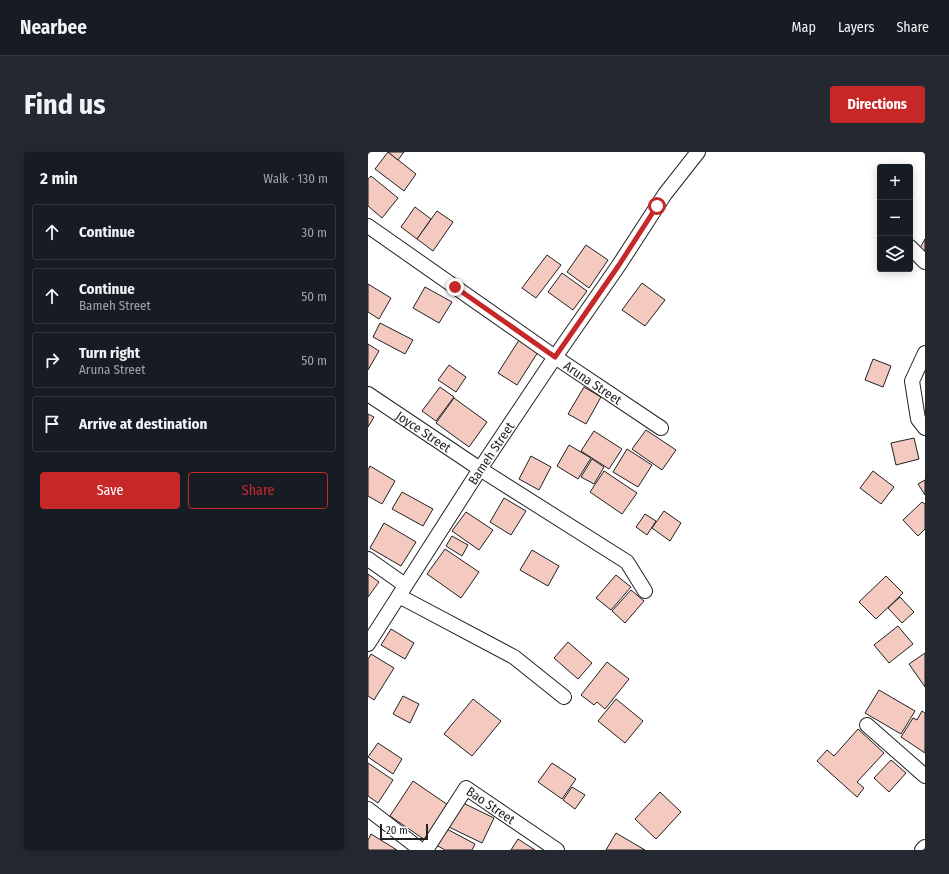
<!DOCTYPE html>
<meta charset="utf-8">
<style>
body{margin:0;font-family:"Fira Sans Condensed",sans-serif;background:#242831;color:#f1f3f6}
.controls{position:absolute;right:12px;top:12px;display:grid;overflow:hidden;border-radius:4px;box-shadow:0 2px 10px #0003}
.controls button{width:36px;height:36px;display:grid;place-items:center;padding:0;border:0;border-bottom:1px solid #363941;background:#171b24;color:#f1f3f6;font:20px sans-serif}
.scale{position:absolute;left:12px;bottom:10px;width:48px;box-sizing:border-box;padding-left:4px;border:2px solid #222;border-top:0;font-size:11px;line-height:14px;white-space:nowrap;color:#222;-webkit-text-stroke:3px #fff;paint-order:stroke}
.stop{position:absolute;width:12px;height:12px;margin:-9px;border:3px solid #c62828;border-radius:50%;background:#fff}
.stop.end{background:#c62828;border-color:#fff;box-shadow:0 1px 4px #0008}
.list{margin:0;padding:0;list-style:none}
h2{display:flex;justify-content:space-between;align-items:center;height:52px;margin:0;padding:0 16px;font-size:17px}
h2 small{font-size:13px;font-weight:400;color:#9ea1a6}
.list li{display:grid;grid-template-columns:26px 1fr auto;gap:12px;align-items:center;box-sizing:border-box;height:56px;margin:0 8px 8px;padding:0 8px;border:1px solid #363941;border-radius:4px}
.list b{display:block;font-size:15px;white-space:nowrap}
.list p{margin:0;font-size:13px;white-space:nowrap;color:#9ea1a6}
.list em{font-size:13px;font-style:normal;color:#9ea1a6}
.actions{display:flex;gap:8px;padding:12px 16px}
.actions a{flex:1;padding:9px 0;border:1px solid #c62828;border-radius:4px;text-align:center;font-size:14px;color:#c62828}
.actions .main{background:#c62828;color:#fff}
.icon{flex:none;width:22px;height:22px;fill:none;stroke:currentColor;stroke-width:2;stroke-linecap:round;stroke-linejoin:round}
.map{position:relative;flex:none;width:557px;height:698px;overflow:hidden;border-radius:4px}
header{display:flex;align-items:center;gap:24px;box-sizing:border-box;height:56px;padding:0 20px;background:#171b24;border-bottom:1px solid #363941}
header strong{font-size:19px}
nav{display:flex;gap:22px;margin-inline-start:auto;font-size:14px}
.intro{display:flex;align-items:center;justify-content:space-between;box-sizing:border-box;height:96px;padding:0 24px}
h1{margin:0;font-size:28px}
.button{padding:10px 18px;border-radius:4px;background:#c62828;color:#fff;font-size:14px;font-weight:700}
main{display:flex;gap:24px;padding:0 24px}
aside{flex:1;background:#171b24;border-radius:4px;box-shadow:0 2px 10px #0003}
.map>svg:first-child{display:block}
.building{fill:#f3c9c0;stroke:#222}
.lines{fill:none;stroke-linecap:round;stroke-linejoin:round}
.minor-casing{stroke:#222;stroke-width:16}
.minor{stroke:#fff;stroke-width:14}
.route{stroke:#c62828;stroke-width:5}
.labels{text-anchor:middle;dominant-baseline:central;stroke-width:3;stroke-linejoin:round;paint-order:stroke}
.street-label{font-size:13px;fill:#222;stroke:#fff}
</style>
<header>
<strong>Nearbee</strong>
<nav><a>Map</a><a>Layers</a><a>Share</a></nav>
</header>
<div class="intro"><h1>Find us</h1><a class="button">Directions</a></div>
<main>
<aside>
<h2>2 min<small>Walk · 130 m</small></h2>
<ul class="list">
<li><svg class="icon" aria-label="ahead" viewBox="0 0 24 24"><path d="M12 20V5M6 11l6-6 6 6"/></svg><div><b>Continue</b></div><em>30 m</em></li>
<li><svg class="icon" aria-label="ahead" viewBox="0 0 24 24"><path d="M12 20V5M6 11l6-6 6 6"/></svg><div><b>Continue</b><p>Bameh Street</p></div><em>50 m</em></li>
<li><svg class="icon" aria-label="right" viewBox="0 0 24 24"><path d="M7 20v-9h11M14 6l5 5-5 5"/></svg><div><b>Turn right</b><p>Aruna Street</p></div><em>50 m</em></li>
<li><svg class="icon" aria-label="arrive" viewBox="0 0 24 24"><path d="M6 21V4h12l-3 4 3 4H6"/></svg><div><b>Arrive at destination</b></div></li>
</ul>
<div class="actions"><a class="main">Save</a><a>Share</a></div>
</aside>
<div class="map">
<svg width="557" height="698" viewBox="0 0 557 698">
<rect width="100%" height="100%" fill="#fff"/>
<!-- building -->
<g class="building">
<path d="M20 0 48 22 36 39 7 17Z"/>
<path d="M20 0H36L30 8Z"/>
<path d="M3 24 30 46 14 66 0 54V27Z"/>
<path d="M47 55 63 67 49 87 33 75Z"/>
<path d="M69 59 85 70 65 99 49 87Z"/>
<path d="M557 87V99L552 96Z"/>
<path d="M218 93 240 108 221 136 199 120Z"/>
<path d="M179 103 193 113 168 146 154 136Z"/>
<path d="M194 121 219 139 205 158 180 140Z"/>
<path d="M274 131 297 148 277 174 254 158Z"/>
<path d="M0 132 23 146 11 167 0 160Z"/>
<path d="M57 135 84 150 71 171 45 156Z"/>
<path d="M12 171 45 188 37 202 5 185Z"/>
<path d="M151 188 170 200 149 233 130 221Z"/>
<path d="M0 192 11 199 0 218Z"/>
<path d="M505 207 523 214 515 235 497 228Z"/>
<path d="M81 213 98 225 88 240 70 228Z"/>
<path d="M72 235 86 245 68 269 54 259Z"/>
<path d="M216 235 233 245 218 272 200 262Z"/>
<path d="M86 246 119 270 101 295 68 271Z"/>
<path d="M0 262 6 265 0 275Z"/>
<path d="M278 278 308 298 294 318 264 297Z"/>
<path d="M226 279 254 297 241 317 213 299Z"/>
<path d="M546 286 551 307 528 313 523 291Z"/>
<path d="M201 293 223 306 210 327 189 314Z"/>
<path d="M259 297 284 313 270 335 245 320Z"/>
<path d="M163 304 183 315 171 338 151 327Z"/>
<path d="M224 307 236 315 226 332 213 325Z"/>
<path d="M2 314 27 329 14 352 0 344V318Z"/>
<path d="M236 319 269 341 254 362 222 340Z"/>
<path d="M505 319 526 335 513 352 492 336Z"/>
<path d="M557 328V343L550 332Z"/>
<path d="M34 340 65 357 55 374 24 357Z"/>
<path d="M136 346 158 359 143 383 122 370Z"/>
<path d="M554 350 557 352V377L550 384 535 368Z"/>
<path d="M296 359 313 371 302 389 284 376Z"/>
<path d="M98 360 125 378 111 398 84 379Z"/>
<path d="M277 362 288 369 279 383 268 375Z"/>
<path d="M16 371 48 390 33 414 2 396Z"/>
<path d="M84 384 100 393 94 404 78 394Z"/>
<path d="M77 397 111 420 93 446 59 422Z"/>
<path d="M164 398 191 414 180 434 152 418Z"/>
<path d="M0 422 11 430 0 445Z"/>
<path d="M248 423 263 435 243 458 228 446Z"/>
<path d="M518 424 535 441 508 467 491 450Z"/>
<path d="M263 438 276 449 257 471 244 459Z"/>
<path d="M532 445 546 460 534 471 520 456Z"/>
<path d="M530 474 545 492 521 511 506 493Z"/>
<path d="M23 477 46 491 37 507 13 493Z"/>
<path d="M200 490 224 511 210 527 186 506Z"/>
<path d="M557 501V535L541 512Z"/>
<path d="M3 502 26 516 6 548 0 544V507Z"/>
<path d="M239 510 261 527 237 557 229 550 226 553 213 543Z"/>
<path d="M511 538 547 559 533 582 497 561Z"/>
<path d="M35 544 51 552 42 571 25 562Z"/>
<path d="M105 547 133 569 104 604 76 582Z"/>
<path d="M248 547 275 569 257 591 230 569Z"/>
<path d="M554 559 557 561V601L533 585 545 566 549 568Z"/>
<path d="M490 577 516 601 489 630 496 636 489 645 449 609 459 598 466 604Z"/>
<path d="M10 591 34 607 25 622 0 605Z"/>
<path d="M523 608 538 621 521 640 506 626Z"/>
<path d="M0 611 25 628 10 651 0 644Z"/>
<path d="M184 611 208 627 194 647 170 630Z"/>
<path d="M45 629 80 653 57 688 22 664Z"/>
<path d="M204 635 217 643 207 657 195 648Z"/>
<path d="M292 640 313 660 288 687 267 667Z"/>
<path d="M93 650 126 666 114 691 81 675Z"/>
<path d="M77 676 107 692 104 698H77L68 693Z"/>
<path d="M248 681 277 698H238Z"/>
<path d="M3 682 29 698H0V688Z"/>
<path d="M150 687 167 698H143Z"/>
</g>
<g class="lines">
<!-- minor casing -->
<g class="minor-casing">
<g id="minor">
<path id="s1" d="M0 74 187 205 293 276"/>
<path d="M542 95 557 110"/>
<path d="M557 201 544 229 550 267 557 276"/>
<path id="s2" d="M0 242 112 317 259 410 277 439"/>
<path d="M0 407 37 433"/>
<path d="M31 444 146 505 196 545"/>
<path id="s3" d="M0 492 112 317 187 205 251 113 297 42 330 0"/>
<path d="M499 573 557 624"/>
<path d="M0 657 53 698"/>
<path id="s4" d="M58 698 98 636 189 698"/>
<path d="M554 698 557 695"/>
</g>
</g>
<!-- minor -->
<use href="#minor" class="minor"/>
</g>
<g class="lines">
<!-- route -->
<path class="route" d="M87 135 187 205 251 113 289 54"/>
</g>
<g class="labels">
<!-- street labels -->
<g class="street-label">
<text stroke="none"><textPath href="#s1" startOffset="274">Aruna Street</textPath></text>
<text stroke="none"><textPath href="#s2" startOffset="67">Joyce Street</textPath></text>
<text stroke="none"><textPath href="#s3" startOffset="227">Bameh Street</textPath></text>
<text stroke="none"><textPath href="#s4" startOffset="104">Bao Street</textPath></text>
</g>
</g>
</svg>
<div class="controls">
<button>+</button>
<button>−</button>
<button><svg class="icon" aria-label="layers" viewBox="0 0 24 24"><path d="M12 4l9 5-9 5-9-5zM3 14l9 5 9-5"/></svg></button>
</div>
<div class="scale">20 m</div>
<div class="stop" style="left:289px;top:54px"></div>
<div class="stop end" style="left:87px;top:135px"></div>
</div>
</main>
